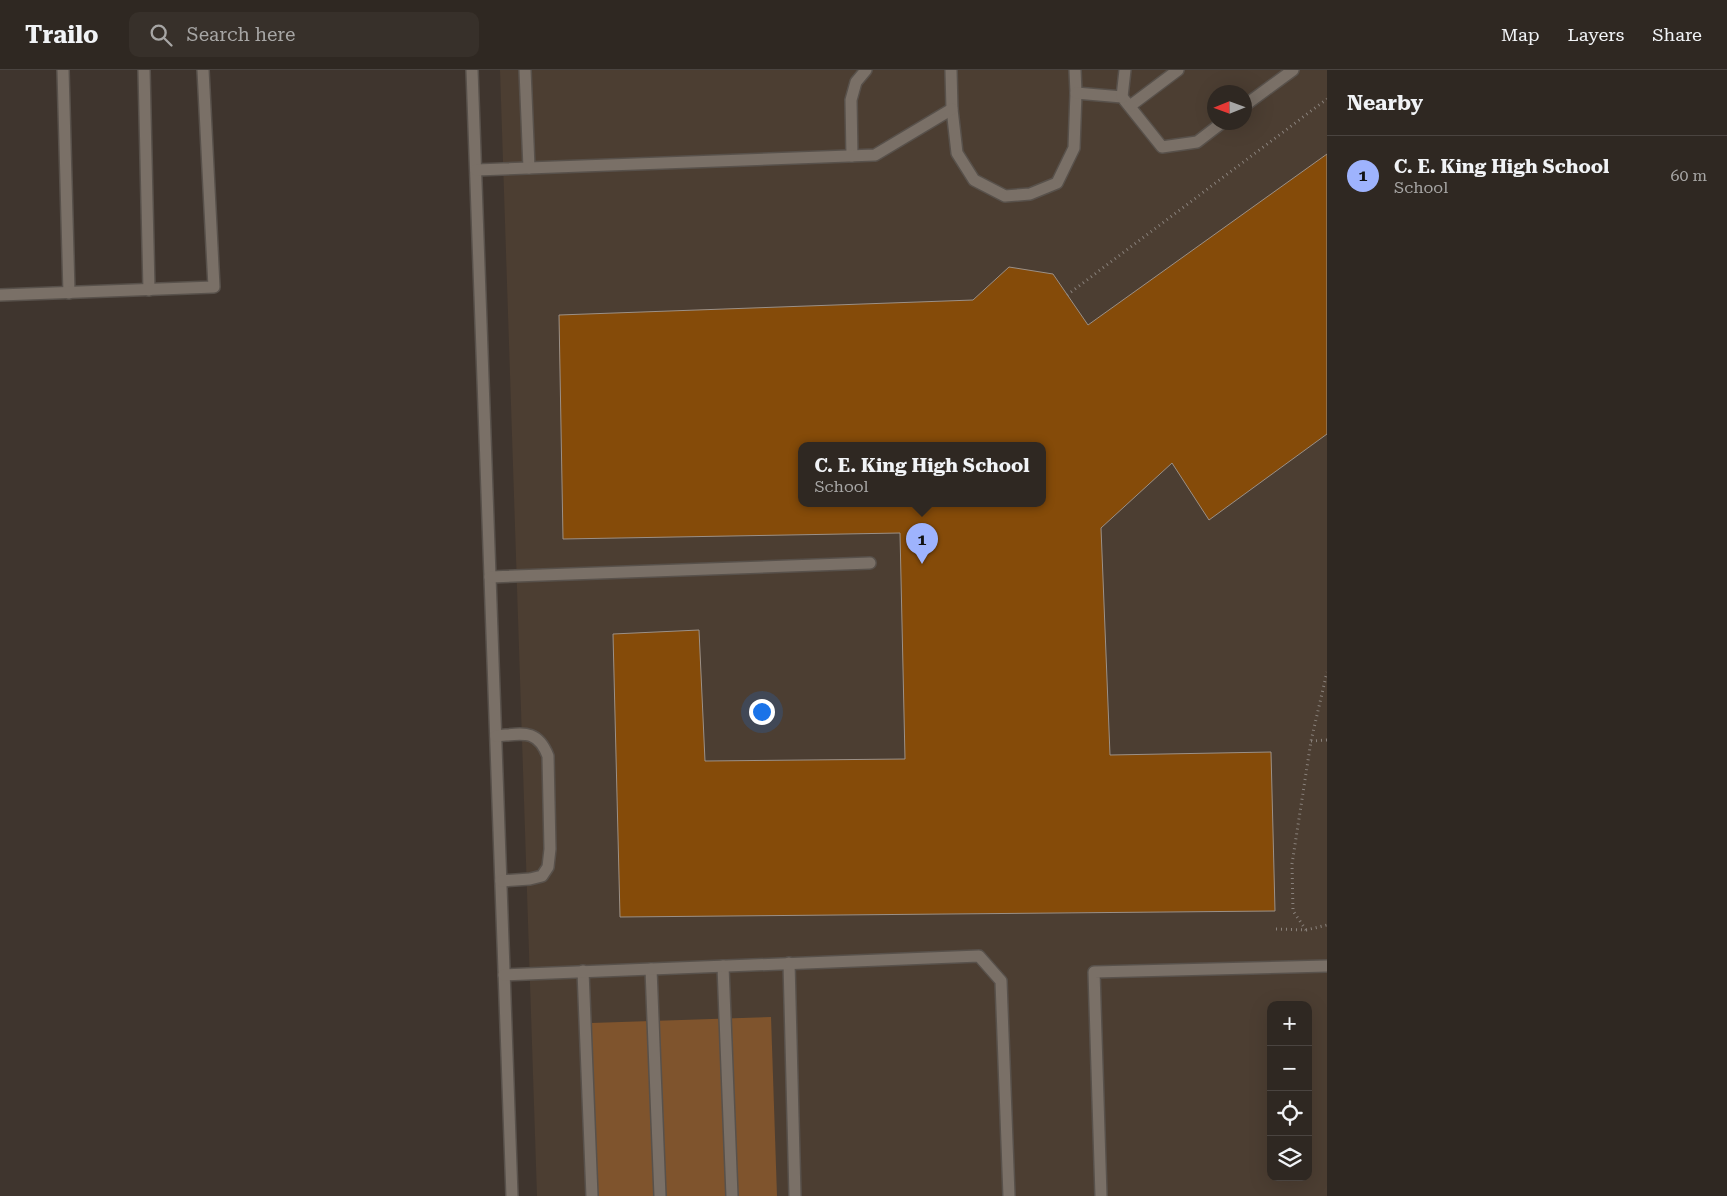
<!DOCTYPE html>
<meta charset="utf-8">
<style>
body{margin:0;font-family:"Roboto Serif",serif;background:#37302a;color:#f1f3f6}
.controls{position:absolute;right:15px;bottom:15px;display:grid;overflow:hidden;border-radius:10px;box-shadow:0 5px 20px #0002}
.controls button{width:45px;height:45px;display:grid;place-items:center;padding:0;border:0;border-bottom:1px solid #4a4440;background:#2f2822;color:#f1f3f6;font:25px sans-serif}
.compass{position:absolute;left:1207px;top:15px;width:45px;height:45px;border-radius:50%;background:#2f2822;box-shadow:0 5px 20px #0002;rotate:269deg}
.you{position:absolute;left:761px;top:641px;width:18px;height:18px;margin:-12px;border:4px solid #fff;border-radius:50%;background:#1a73e8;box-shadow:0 0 0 8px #1a73e833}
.badge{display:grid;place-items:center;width:32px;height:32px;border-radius:50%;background:#9eb3fd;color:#111;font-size:16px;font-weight:700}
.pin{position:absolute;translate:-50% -41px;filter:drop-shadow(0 1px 2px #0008)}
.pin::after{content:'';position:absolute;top:26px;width:18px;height:15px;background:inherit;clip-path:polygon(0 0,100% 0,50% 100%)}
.popup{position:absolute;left:798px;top:372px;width:248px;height:65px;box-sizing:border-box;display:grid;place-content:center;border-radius:10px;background:#2f2822;filter:drop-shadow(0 1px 4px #0005);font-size:16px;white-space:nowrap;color:#a7a6a5}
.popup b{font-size:19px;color:#f1f3f6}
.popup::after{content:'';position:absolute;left:50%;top:100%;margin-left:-10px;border:10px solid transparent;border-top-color:#2f2822}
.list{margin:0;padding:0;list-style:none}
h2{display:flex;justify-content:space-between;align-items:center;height:65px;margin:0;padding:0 20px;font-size:21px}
h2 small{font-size:16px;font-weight:400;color:#a7a6a5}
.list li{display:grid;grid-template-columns:32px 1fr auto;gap:15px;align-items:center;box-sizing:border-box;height:80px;padding:0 20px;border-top:1px solid #4a4440}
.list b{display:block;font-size:19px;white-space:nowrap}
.list p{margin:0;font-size:16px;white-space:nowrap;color:#a7a6a5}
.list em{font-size:16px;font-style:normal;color:#a7a6a5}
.icon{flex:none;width:28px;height:28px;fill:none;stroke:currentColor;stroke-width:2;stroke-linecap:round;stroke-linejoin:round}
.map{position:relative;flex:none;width:1327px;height:1126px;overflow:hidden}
header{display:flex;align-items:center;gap:30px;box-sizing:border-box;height:70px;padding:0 25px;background:#2f2822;border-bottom:1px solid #4a4440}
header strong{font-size:24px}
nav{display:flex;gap:28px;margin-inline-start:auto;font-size:18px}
.search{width:350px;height:45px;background:#37302a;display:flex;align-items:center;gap:12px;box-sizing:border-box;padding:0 18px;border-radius:10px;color:#a7a6a5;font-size:19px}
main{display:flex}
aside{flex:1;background:#2f2822}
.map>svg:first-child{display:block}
.built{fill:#4c3e32;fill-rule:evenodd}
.green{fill:#7f542d}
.building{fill:#854b09;stroke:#9b9087;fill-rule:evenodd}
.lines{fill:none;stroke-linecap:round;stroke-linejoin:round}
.lane-casing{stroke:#58514b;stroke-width:14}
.path{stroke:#89817b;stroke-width:3;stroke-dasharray:1 4;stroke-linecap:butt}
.lane{stroke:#7a7067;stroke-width:11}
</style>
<header>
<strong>Trailo</strong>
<div class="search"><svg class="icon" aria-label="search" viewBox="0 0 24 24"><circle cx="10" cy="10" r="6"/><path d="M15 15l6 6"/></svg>Search here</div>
<nav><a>Map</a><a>Layers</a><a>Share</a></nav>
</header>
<main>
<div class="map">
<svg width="1327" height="1126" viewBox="0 0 1327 1126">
<rect width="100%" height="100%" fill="#3f352e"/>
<!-- built -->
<path class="built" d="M500 0H1327V1126H537ZM1214 22H1244V52H1214ZM802 375H1042V433H802ZM1271 935H1308V1107H1271Z"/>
<!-- green -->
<path class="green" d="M771 947 777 1126H596L591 953Z"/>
<!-- building -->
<path class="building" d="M1327 84V364L1209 450 1172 393 1101 458 1110 685 1271 682 1275 841 620 847 613 564 699 560 705 691 905 689 900 463 563 469 559 245 973 230 1009 197 1053 204 1088 255ZM802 375H1042V433H802Z"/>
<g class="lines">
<!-- lane casing -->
<g class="lane-casing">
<g id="lane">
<path d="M63 0 69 223"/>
<path d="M144 0 149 220"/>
<path d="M472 0 512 1126"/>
<path d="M525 0 529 98"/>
<path d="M951 0 952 39 957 83 974 110 1005 126 1030 124 1057 113 1074 78 1076 23 1075 0"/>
<path d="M1076 23 1122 27 1162 77 1197 72 1223 52"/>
<path d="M1122 27 1125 0"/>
<path d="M1130 36 1178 0"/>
<path d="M1244 36 1293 0"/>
<path d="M852 86 851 30 856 12 866 0"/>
<path d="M476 100 875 85 952 39"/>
<path d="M0 225 214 217 203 0"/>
<path d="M490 507 870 493"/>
<path d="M496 666C522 664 537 658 548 686L550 779 548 797 542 806 530 809 501 811"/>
<path d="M789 893 795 1126"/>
<path d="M723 896 732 1126"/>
<path d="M651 899 660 1126"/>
<path d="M583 901 592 1126"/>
<path d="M504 905 979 886 1001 911 1009 1126"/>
<path d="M1101 1126 1094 902 1327 896"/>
</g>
</g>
<!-- path -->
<g class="path">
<path d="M1067 225 1327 29"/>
<path d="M1311 671 1327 670"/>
<path d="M1276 859 1306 860 1327 855"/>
<path d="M1306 860 1293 841 1292 794 1311 671 1327 602"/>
</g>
<!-- lane -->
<use href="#lane" class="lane"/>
</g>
</svg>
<div class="controls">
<button>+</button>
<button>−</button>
<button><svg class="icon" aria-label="locate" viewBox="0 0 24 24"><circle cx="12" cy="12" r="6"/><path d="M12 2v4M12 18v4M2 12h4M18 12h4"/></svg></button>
<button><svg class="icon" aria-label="layers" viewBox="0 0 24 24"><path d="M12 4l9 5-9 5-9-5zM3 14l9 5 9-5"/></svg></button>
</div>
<svg class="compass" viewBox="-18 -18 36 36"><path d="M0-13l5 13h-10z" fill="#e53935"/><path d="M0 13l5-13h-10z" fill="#a7a6a5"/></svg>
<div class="you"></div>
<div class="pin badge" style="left:922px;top:494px">1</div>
<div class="popup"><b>C. E. King High School</b>School</div>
</div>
<aside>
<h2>Nearby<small></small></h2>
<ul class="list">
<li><span class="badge">1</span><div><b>C. E. King High School</b><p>School</p></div><em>60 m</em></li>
</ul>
</aside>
</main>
